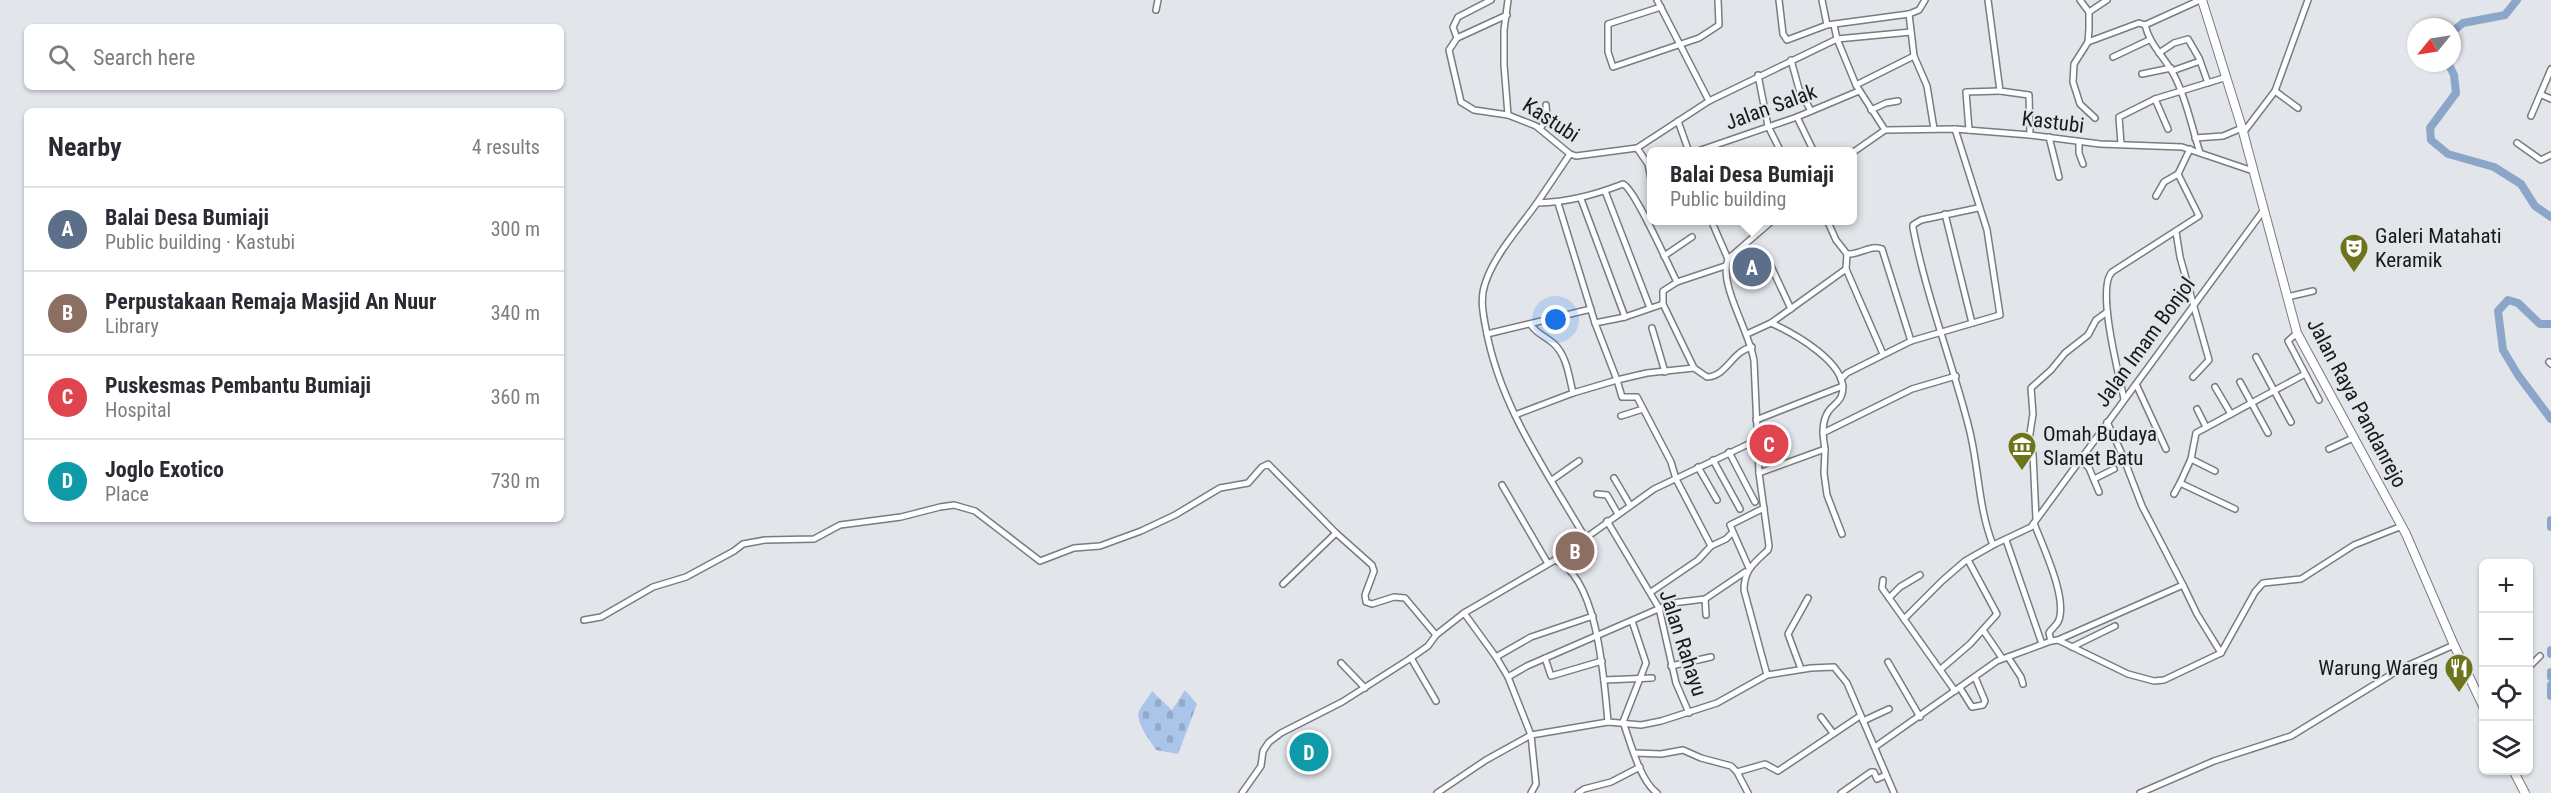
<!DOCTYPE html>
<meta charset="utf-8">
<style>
body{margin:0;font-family:"Roboto Condensed",sans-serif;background:#f7f7f7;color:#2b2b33}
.controls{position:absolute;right:18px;bottom:18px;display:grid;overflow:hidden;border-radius:9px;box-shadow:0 2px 4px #0004}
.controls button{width:54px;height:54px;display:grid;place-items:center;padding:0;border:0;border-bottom:2px solid #e1e1e2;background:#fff;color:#2b2b33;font:30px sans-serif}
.compass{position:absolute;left:2407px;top:18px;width:54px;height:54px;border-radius:50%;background:#fff;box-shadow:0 2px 4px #0004;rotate:240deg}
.you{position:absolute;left:1556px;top:320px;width:21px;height:21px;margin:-15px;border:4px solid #fff;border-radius:50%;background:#1a73e8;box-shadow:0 0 0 9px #1a73e833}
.badge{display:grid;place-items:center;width:39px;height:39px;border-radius:50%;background:#7c3aed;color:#fff;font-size:20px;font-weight:700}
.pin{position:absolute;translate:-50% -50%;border:3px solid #fff;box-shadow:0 2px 6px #0006}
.popup{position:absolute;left:1647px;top:147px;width:210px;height:78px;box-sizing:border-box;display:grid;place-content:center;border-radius:9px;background:#fff;filter:drop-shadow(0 2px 4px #0005);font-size:20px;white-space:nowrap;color:#7c7c81}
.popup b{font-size:22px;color:#2b2b33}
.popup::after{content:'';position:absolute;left:50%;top:100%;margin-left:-12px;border:12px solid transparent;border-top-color:#fff}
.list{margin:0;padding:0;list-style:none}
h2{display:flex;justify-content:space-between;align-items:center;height:78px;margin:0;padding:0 24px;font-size:26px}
h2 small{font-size:20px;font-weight:400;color:#7c7c81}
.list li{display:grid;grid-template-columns:39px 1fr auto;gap:18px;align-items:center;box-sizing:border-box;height:84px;padding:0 24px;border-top:2px solid #e1e1e2}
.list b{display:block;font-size:22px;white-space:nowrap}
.list p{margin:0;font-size:20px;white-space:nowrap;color:#7c7c81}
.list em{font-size:20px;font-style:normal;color:#7c7c81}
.icon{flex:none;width:33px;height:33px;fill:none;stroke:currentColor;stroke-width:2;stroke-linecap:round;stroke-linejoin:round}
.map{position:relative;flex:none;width:2551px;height:793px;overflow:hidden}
.search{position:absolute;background:#fff;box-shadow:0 2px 4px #0004;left:24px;top:24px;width:540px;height:66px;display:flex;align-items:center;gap:15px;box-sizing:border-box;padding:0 21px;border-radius:9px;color:#7c7c81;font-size:22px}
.panel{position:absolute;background:#fff;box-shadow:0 2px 4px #0004;left:24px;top:108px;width:540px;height:414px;border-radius:9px}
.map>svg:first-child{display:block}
.cemetery{fill:url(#cemetery-stones)}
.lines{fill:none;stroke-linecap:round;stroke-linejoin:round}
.river{stroke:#8ca6ca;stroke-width:8}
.minor-casing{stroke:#787b80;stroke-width:8}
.secondary-casing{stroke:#787b80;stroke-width:10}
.minor{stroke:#fff;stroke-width:5}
.secondary{stroke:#fff;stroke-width:8}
.labels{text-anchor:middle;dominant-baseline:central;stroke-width:4.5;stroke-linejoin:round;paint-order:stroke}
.street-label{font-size:21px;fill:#17191b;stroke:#e2e6eb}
.poi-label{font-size:21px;fill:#17191b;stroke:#e2e6eb;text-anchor:start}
</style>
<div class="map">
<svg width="2551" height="793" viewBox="0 0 2551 793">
<defs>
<pattern id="cemetery-stones" width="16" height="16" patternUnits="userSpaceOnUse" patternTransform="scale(1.5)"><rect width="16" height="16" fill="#abc5ea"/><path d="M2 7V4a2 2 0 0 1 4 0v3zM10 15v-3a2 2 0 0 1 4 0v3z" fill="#92a9c8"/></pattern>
</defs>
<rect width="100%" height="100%" fill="#e2e6eb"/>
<!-- cemetery -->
<path class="cemetery" d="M1185 690 1197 704 1178 754 1156 750C1151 741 1135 723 1139 711 1142 705 1148 698 1152 691L1172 710Z"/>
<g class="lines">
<!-- river -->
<g class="river">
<path d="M2452 32 2463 23 2505 15 2517 0"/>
<path d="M2448 63 2454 75 2456 93 2430 128 2431 140 2448 154 2494 167 2521 184 2535 206 2551 217"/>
<path d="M2551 324H2540L2518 303 2508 300 2498 311 2503 350 2518 375 2551 419"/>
<path d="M2551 520V527"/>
<path d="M2551 650V654"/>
<path d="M2551 672V677"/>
<path d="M2551 685V696"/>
</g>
<!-- minor casing -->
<g class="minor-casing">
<g id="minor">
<path d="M1508 0 1504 30V65L1508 115 1536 126 1570 154 1576 156 1637 148 1709 101"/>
<path d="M1657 0 1709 101 1837 39 1834 25"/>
<path d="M1779 0 1783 34 1787 40 1827 25"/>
<path d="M1822 0 1827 25 1909 14 1919 10 1925 0"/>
<path d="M1988 0 2000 91 2029 95 2030 135"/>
<path d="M2080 0 2089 12V29L2088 42 2074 64 2073 82 2080 104 2095 118"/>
<path d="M1661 7 1608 24V52L1613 67 1699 38 1719 25 1718 0"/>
<path d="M1156 10 1158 0"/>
<path d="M2089 12 2107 0"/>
<path d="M1909 14 1914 56"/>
<path d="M1507 15 1457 38 1449 50 1461 102 1474 110 1508 115"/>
<path d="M1457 38 1453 27 1458 17 1491 0"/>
<path d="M2088 42 2139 23 2145 25"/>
<path d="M2159 53 2174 43 2188 39 2199 58 2208 83"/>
<path d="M2113 57 2149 40"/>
<path d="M1791 60 1799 89 1811 111"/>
<path d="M2172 71 2200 61"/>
<path d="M2142 74 2171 68"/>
<path d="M1758 75 1768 126 1781 152"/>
<path d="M1856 85 1837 39 1911 32"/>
<path d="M2275 91 2298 108"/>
<path d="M2542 95 2551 99"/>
<path d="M1871 110 1886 103 1898 101"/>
<path d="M2531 116 2551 69"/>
<path d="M1797 117 1814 152"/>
<path d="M1678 121 1689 152"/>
<path d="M1540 129 1547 118 1546 105"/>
<path d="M2168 129 2155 99 2227 77"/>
<path d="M1885 130 1856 85 1914 56 1927 86 1934 129"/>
<path d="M1969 130 1966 92 2000 91"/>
<path d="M2243 133 2275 91 2308 0"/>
<path d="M2049 137 2059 177"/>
<path d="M2195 138 2223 136 2242 128"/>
<path d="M2079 142V153L2083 164"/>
<path d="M2517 143 2541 160 2551 155"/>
<path d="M2121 144 2119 117 2155 99"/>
<path d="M1637 148 1648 164 1651 179"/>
<path d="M1695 152 1797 117 1859 91"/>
<path d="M1852 153 1885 130 1955 129 2030 135 2100 144 2182 147 2253 171"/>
<path d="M2200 153C2192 128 2187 101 2175 77 2166 58 2150 46 2145 25L2200 0"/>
<path d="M1605 191 1650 308"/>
<path d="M2156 196 2164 182 2178 174"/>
<path d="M1581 199 1625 317"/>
<path d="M1537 203 1570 154"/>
<path d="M1558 203 1595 323"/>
<path d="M1978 208 1921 220 1913 225V228C1926 296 1952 361 1969 428 1979 467 1978 507 1993 545"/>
<path d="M1945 214 1972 323"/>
<path d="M1711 220 1728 259"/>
<path d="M2176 232 2180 257 2209 360 2193 377"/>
<path d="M1847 254C1860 255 1871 244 1882 249L1911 341"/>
<path d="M1664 256 1692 237"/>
<path d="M1728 259C1718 284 1750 332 1754 361L1759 473 1769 546 1768 550C1754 563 1744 570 1744 590L1767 675"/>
<path d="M1728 259 1773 220"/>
<path d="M1769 262 1791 309"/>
<path d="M1846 269 1883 354"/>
<path d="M2287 297 2313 291"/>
<path d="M1771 323 1846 269 1847 254 1836 240 1827 220"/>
<path d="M1652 328 1665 372"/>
<path d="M2297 333 2288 341 2319 400"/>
<path d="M1487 334 1591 309"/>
<path d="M1747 334 1771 323C1793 333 1850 364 1842 394 1840 403 1832 405 1828 412 1821 423 1823 437 1825 449L1759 473"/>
<path d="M2256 357 2291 422"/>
<path d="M2549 362 2551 364"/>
<path d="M1694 368 1707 377C1727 376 1732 351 1752 347"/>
<path d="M1841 379 1847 373 1911 341 2000 315 1987 230 1955 129"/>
<path d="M2240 382 2268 433"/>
<path d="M2136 384 2166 449"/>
<path d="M2215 387 2231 414"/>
<path d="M1573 393 1617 380 1595 323 1625 317 1663 304V291L1677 282"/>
<path d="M2124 399C2119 375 2096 288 2112 272L2199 216 2178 174 2190 149"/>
<path d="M2197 409 2206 427"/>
<path d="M1515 415 1573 393C1569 377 1567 355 1553 343 1545 336 1537 334 1531 325"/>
<path d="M1621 416 1643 409"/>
<path d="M1756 420 1843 386"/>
<path d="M1823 433 1912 389 1956 376"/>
<path d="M1825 449 1824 473 1827 495 1842 534"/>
<path d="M2329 449 2353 438"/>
<path d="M1729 452 1755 502"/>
<path d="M1713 460 1740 509"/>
<path d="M2081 460 2089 468 2099 492"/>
<path d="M1698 467 1717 500"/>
<path d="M2215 471 2191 459 2196 433 2305 374"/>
<path d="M1614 478 1630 505"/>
<path d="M2094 479 2114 469"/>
<path d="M1552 480 1579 461"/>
<path d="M2180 483 2191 459"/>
<path d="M1502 485 1547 562"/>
<path d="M1597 494 1607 495 1618 514"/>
<path d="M2174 494 2180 483 2235 509"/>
<path d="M2036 519 2033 454 2029 440 2033 414 2031 388 2051 370 2065 353 2088 335 2096 320 2107 312"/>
<path d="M1607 521 1659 608 1676 683 1689 713"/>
<path d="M2034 523C2042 545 2069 600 2058 622 2055 627 2051 629 2049 633L2051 641"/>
<path d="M1586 539C1547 472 1500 407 1486 329 1483 314 1480 298 1485 284 1494 255 1520 227 1537 203 1569 202 1594 195 1623 184 1635 189 1668 265 1677 282L1725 266"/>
<path d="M2006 540 2042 644"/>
<path d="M1711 546 1726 539 1732 533"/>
<path d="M1555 560C1598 577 1604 680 1608 722"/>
<path d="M1749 568 1730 525 1764 508"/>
<path d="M1883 580 1882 588 1904 619"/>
<path d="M1283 584 1336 533"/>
<path d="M2183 585 2197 614 2221 653"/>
<path d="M1651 592 1698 560 1711 546 1676 479 1671 462 1637 397H1622L1617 380 1647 373 1694 368 1663 304"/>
<path d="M1889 598 1900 587 1920 575"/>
<path d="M1705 599 1706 615"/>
<path d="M584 620 601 617 653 587 686 577 734 551 743 544 765 540 814 539 840 525 901 517 940 507 954 505 975 511 1040 561 1074 548 1100 546 1141 531 1175 515 1220 488 1248 483 1262 467 1268 464 1336 533 1372 565 1374 571 1365 595 1366 602 1372 604 1394 597 1405 598 1436 635"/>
<path d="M1632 621 1646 663 1623 722C1630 741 1640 781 1657 793"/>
<path d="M1983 630 2002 658"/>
<path d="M2058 640 2183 585 2142 506 2122 454 2107 422"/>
<path d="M2072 647 2115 626"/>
<path d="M1496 657 1531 637 1593 616"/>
<path d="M2008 657 2021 677 2023 684"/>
<path d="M1411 658 1436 701"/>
<path d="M1545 658 1551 676 1602 661"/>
<path d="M1888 662 1920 717"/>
<path d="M1341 663 1365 688"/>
<path d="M1671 666 1711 657"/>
<path d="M2528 668 2540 656"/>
<path d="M1801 669 1788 634 1808 598"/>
<path d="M1941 669 1970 644 1997 614 1968 560"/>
<path d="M1508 677 1527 666 1672 603 1705 599 1745 572"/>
<path d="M1604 680 1652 678"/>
<path d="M1960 688 1972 707 1983 705 1985 701 1975 677"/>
<path d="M1955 691 1904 619 1942 581 1965 561 1993 545 2031 527 2263 211"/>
<path d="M1821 717 1833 733"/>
<path d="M1863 721 1889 709"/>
<path d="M1875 747 1997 661 2051 641 2058 640 2128 674 2154 681 2164 680 2221 653 2255 592 2263 583 2301 579 2354 545 2402 526"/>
<path d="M1635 753 1661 754 1683 750 1701 758 1731 766 1737 772 1765 764 1778 771 1860 716"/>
<path d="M1737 772 1748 793"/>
<path d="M1242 793 1261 766 1263 751 1269 742 1281 733 1342 702 1411 658 1428 646 1436 635 1464 613"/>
<path d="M1437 793 1486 760 1531 735 1508 677 1496 657 1464 613 1555 560 1654 489 1757 440"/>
<path d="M1531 793 1536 784 1531 735 1608 722 1641 725 1661 721 1717 703 1767 675 1811 668 1834 667 1847 683 1894 793"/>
<path d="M1578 793 1584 789 1611 782 1640 767"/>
<path d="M1841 793 1871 772H1874L1877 779 1886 775"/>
<path d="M2140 793 2214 761 2291 736 2400 669 2454 645"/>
</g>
</g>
<!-- secondary casing -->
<g class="secondary-casing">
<g id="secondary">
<path d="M2202 0 2242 128 2297 333 2406 534 2454 645 2484 708"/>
<path d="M2513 770 2525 793"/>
</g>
</g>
<!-- minor -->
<use href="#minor" class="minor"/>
<!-- secondary -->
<use href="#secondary" class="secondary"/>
</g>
<!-- icons -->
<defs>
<g id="theatre-pin" transform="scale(1.5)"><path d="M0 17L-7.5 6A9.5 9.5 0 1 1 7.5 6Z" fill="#6e741c" stroke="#e2e6eb"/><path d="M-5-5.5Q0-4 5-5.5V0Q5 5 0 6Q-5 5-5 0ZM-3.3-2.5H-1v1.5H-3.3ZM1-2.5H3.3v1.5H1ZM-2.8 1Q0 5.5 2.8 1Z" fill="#fff"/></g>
<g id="museum-pin" transform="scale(1.5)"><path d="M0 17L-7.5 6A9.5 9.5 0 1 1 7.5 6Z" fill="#6e741c" stroke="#e2e6eb"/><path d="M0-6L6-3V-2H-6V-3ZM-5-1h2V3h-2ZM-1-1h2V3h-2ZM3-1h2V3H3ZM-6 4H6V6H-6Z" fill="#fff"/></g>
<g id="restaurant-pin" transform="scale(1.5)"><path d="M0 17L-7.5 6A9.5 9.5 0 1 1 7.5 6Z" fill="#6e741c" stroke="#e2e6eb"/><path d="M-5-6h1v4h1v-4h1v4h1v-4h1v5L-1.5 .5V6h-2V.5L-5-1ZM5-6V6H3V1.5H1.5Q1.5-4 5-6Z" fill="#fff"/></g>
</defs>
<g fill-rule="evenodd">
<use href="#theatre-pin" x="2354" y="248"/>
<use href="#museum-pin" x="2022" y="446"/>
<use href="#restaurant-pin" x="2459" y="668"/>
</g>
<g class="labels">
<!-- street labels -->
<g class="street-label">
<text transform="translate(1771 107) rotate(-20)">Jalan Salak</text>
<text transform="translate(1551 120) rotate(33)">Kastubi</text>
<text transform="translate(2053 122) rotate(7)">Kastubi</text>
<text transform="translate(2145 342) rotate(-54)">Jalan Imam Bonjol</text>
<text transform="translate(2357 403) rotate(62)">Jalan Raya Pandanrejo</text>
<text transform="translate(1683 643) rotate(72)">Jalan Rahayu</text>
</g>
<!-- poi labels -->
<g class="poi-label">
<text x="2375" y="236">Galeri Matahati<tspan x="2375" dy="24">Keramik</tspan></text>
<text x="2043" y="434">Omah Budaya<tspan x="2043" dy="24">Slamet Batu</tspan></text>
<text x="2438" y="668" text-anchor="end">Warung Wareg</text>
</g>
</g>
</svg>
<div class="controls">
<button>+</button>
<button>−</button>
<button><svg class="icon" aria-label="locate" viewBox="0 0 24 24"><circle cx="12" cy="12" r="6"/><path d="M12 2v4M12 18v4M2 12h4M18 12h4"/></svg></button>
<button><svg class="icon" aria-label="layers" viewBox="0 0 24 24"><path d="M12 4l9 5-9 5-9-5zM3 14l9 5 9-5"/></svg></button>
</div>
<svg class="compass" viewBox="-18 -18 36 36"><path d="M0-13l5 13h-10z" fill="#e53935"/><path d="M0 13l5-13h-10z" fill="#7c7c81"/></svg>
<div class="you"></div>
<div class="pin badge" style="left:1752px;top:267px;background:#5c6f8a">A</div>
<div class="popup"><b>Balai Desa Bumiaji</b>Public building</div>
<div class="pin badge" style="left:1575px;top:551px;background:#8d6e63">B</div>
<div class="pin badge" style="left:1769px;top:444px;background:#e0444e">C</div>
<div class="pin badge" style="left:1309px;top:752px;background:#0f9aa8">D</div>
<div class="search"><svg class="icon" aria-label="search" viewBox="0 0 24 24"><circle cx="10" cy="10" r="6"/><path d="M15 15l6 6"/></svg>Search here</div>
<section class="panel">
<h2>Nearby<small>4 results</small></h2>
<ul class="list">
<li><span class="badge" style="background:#5c6f8a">A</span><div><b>Balai Desa Bumiaji</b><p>Public building · Kastubi</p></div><em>300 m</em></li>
<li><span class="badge" style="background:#8d6e63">B</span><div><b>Perpustakaan Remaja Masjid An Nuur</b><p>Library</p></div><em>340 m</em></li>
<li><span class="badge" style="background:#e0444e">C</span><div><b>Puskesmas Pembantu Bumiaji</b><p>Hospital</p></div><em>360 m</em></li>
<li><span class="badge" style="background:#0f9aa8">D</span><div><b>Joglo Exotico</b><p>Place</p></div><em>730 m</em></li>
</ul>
</section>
</div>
